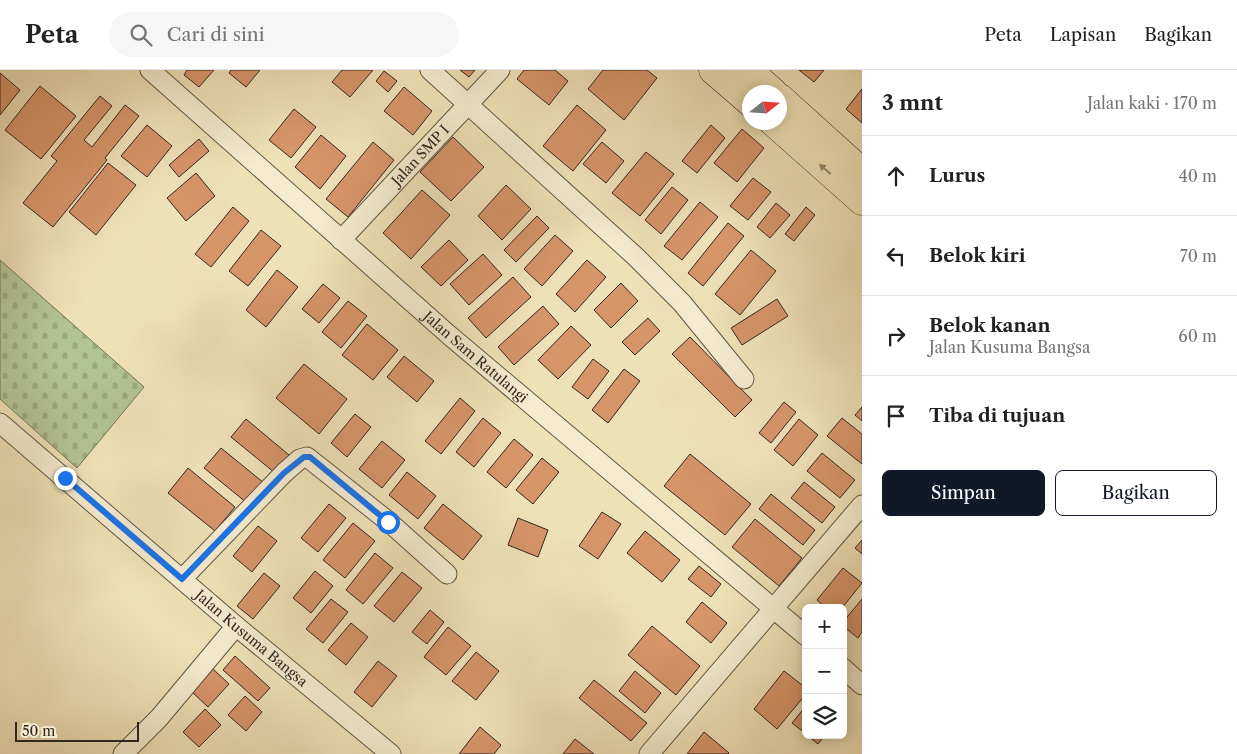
<!DOCTYPE html>
<html lang="id">
<meta charset="utf-8">
<style>
body{margin:0;font-family:"Libre Caslon Text",serif;background:#f6f6f6;color:#222}
.controls{position:absolute;right:15px;bottom:15px;display:grid;overflow:hidden;border-radius:8px;box-shadow:0 2px 12px #0003}
.controls button{width:45px;height:45px;display:grid;place-items:center;padding:0;border:0;border-bottom:1px solid #e0e0e0;background:#fff;color:#222;font:25px sans-serif}
.compass{position:absolute;left:742px;top:15px;width:45px;height:45px;border-radius:50%;background:#fff;box-shadow:0 2px 12px #0003;rotate:73deg}
.scale{position:absolute;left:15px;bottom:12px;width:124px;box-sizing:border-box;padding-left:5px;border:2px solid #342621;border-top:0;font-size:14px;line-height:18px;white-space:nowrap;color:#342621;-webkit-text-stroke:4px #f5ecd0;paint-order:stroke}
.stop{position:absolute;width:15px;height:15px;margin:-11px;border:4px solid #1a73e8;border-radius:50%;background:#fff}
.stop.end{background:#1a73e8;border-color:#fff;box-shadow:0 1px 5px #0008}
.list{margin:0;padding:0;list-style:none}
h2{display:flex;justify-content:space-between;align-items:center;height:65px;margin:0;padding:0 20px;font-size:21px}
h2 small{font-size:16px;font-weight:400;color:#767676}
.list li{display:grid;grid-template-columns:32px 1fr auto;gap:15px;align-items:center;box-sizing:border-box;height:80px;padding:0 20px;border-top:1px solid #e0e0e0}
.list b{display:block;font-size:19px;white-space:nowrap}
.list p{margin:0;font-size:16px;white-space:nowrap;color:#767676}
.list em{font-size:16px;font-style:normal;color:#767676}
.actions{display:flex;gap:10px;padding:15px 20px}
.actions a{flex:1;padding:11px 0;border:1px solid #111827;border-radius:8px;text-align:center;font-size:18px;color:#111827}
.actions .main{background:#111827;color:#fff}
.icon{flex:none;width:28px;height:28px;fill:none;stroke:currentColor;stroke-width:2;stroke-linecap:round;stroke-linejoin:round}
.map{position:relative;flex:none;width:862px;height:684px;overflow:hidden}
header{display:flex;align-items:center;gap:30px;box-sizing:border-box;height:70px;padding:0 25px;background:#fff;border-bottom:1px solid #e0e0e0}
header strong{font-size:24px}
nav{display:flex;gap:28px;margin-inline-start:auto;font-size:18px}
.search{width:350px;height:45px;background:#f6f6f6;display:flex;align-items:center;gap:12px;box-sizing:border-box;padding:0 18px;border-radius:28px;color:#767676;font-size:19px}
main{display:flex}
aside{flex:1;background:#fff}
.map>svg:first-child{display:block}
.cemetery{fill:url(#cemetery-stones);stroke:#74755a}
.building{fill:#d69469;stroke:#342621}
.lines{fill:none;stroke-linecap:round;stroke-linejoin:round}
.minor-casing{stroke:#635546;stroke-width:21}
.trunk-casing{stroke:#342621;stroke-width:29}
.minor{stroke:#f5ecd0;stroke-width:19}
.trunk{stroke:#efe1b6;stroke-width:28}
.oneway{fill:#92846c}
.route{stroke:#1a73e8;stroke-width:6}
.labels{text-anchor:middle;dominant-baseline:central;stroke-width:5;stroke-linejoin:round;paint-order:stroke}
.street-label{font-size:14px;fill:#342621;stroke:#f5ecd0}
</style>
<header>
<strong>Peta</strong>
<div class="search"><svg class="icon" aria-label="search" viewBox="0 0 24 24"><circle cx="10" cy="10" r="6"/><path d="M15 15l6 6"/></svg>Cari di sini</div>
<nav><a>Peta</a><a>Lapisan</a><a>Bagikan</a></nav>
</header>
<main>
<div class="map">
<svg width="862" height="684" viewBox="0 0 862 684">
<defs>
<pattern id="cemetery-stones" width="16" height="16" patternUnits="userSpaceOnUse" patternTransform="scale(1.25)"><rect width="16" height="16" fill="#b3c493"/><path d="M2 7V4a2 2 0 0 1 4 0v3zM10 15v-3a2 2 0 0 1 4 0v3z" fill="#9ba87e"/></pattern>
</defs>
<rect width="100%" height="100%" fill="#efe1b6"/>
<filter id="stains"><feTurbulence type="fractalNoise" baseFrequency=".004" numOctaves="4"/><feColorMatrix values="0 0 0 0 .2 0 0 0 0 .09 0 0 0 0 .02 0 0 0 .5 -.17"/></filter>
<radialGradient id="worn" r=".72"><stop offset=".6" stop-color="#630" stop-opacity="0"/><stop offset="1" stop-color="#630" stop-opacity=".3"/></radialGradient>
<!-- cemetery -->
<path class="cemetery" d="M0 190 144 317 77 398 0 329Z"/>
<!-- building -->
<g class="building">
<path d="M187 0H214L199 17 184 5Z"/>
<path d="M231 0H260L246 17 229 3Z"/>
<path d="M342 0H373L350 27 332 12Z"/>
<path d="M460 0H475L469 7Z"/>
<path d="M524 0H555L568 11 549 35 517 9Z"/>
<path d="M603 0H647L657 8 624 50 588 19Z"/>
<path d="M799 0H824L814 12Z"/>
<path d="M384 1 397 11 388 22 376 11Z"/>
<path d="M0 3 20 20 0 45Z"/>
<path d="M40 16 76 46 41 89 5 60Z"/>
<path d="M404 17 432 41 413 65 384 41Z"/>
<path d="M862 19V53L846 39Z"/>
<path d="M100 26 112 36 84 70 92 77 125 35 139 46 105 88 107 90 53 157 23 133 57 91 51 86Z"/>
<path d="M577 35 606 60 573 101 543 76Z"/>
<path d="M294 39 316 57 291 88 269 70Z"/>
<path d="M147 55 172 76 147 107 121 86Z"/>
<path d="M711 55 725 68 697 103 682 91Z"/>
<path d="M742 59 764 78 737 112 714 93Z"/>
<path d="M321 65 346 86 320 119 295 97Z"/>
<path d="M453 67 484 97 451 131 420 102Z"/>
<path d="M199 69 209 81 179 107 169 95Z"/>
<path d="M373 72 394 90 348 147 326 129Z"/>
<path d="M602 72 624 91 606 113 583 94Z"/>
<path d="M646 82 674 104 640 146 612 123Z"/>
<path d="M108 93 136 115 96 165 69 142Z"/>
<path d="M196 103 215 126 186 151 167 128Z"/>
<path d="M753 108 771 122 748 150 730 136Z"/>
<path d="M506 115 531 139 502 170 478 146Z"/>
<path d="M672 117 688 130 661 164 645 150Z"/>
<path d="M422 120 450 145 411 189 383 163Z"/>
<path d="M700 132 718 147 682 190 664 176Z"/>
<path d="M776 133 790 145 770 168 757 157Z"/>
<path d="M233 137 249 151 211 197 195 184Z"/>
<path d="M806 137 815 145 794 171 785 164Z"/>
<path d="M537 146 549 158 516 192 504 180Z"/>
<path d="M728 153 744 166 703 216 688 203Z"/>
<path d="M261 160 281 176 248 216 229 201Z"/>
<path d="M555 165 573 181 542 216 524 199Z"/>
<path d="M449 170 468 190 441 216 421 197Z"/>
<path d="M751 180 776 201 740 245 715 224Z"/>
<path d="M483 184 502 205 469 235 450 214Z"/>
<path d="M587 190 606 207 575 242 556 224Z"/>
<path d="M277 200 298 217 266 257 246 240Z"/>
<path d="M513 207 531 227 486 268 468 248Z"/>
<path d="M621 213 638 231 611 258 594 240Z"/>
<path d="M323 214 340 228 319 253 302 239Z"/>
<path d="M777 229 788 246 742 275 731 258Z"/>
<path d="M348 231 367 246 341 278 322 262Z"/>
<path d="M543 236 559 254 514 295 498 277Z"/>
<path d="M648 248 660 261 635 285 622 272Z"/>
<path d="M367 254 398 280 373 310 342 285Z"/>
<path d="M571 256 591 275 558 309 538 290Z"/>
<path d="M690 267 752 330 735 347 672 284Z"/>
<path d="M404 286 434 311 417 332 387 307Z"/>
<path d="M593 289 609 301 588 329 572 317Z"/>
<path d="M304 294 347 329 319 364 276 328Z"/>
<path d="M624 299 640 311 608 353 592 340Z"/>
<path d="M460 328 475 341 441 384 425 371Z"/>
<path d="M784 332 796 342 771 373 759 363Z"/>
<path d="M862 337V351L855 345Z"/>
<path d="M355 344 371 357 347 387 331 373Z"/>
<path d="M483 348 501 363 474 397 456 382Z"/>
<path d="M842 348 862 364V394L827 366Z"/>
<path d="M246 349 289 385 275 403 231 367Z"/>
<path d="M799 349 818 365 793 396 774 380Z"/>
<path d="M514 369 533 385 506 418 487 402Z"/>
<path d="M382 371 405 390 382 418 359 399Z"/>
<path d="M221 378 264 413 247 433 204 398Z"/>
<path d="M822 383 855 410 840 428 807 401Z"/>
<path d="M690 384 751 434 725 465 664 416Z"/>
<path d="M542 388 559 402 533 434 516 420Z"/>
<path d="M188 398 235 437 215 461 168 423Z"/>
<path d="M407 402 436 426 418 449 389 425Z"/>
<path d="M804 412 835 437 822 453 791 428Z"/>
<path d="M771 424 815 460 803 475 759 439Z"/>
<path d="M329 434 346 448 318 482 301 468Z"/>
<path d="M443 434 482 466 463 490 424 458Z"/>
<path d="M602 442 621 454 598 489 579 476Z"/>
<path d="M518 448 548 460 538 487 508 475Z"/>
<path d="M755 449 802 488 779 516 732 477Z"/>
<path d="M353 453 375 471 345 508 323 490Z"/>
<path d="M258 456 277 471 252 502 233 486Z"/>
<path d="M645 461 680 490 662 512 627 483Z"/>
<path d="M862 470V484L855 478Z"/>
<path d="M375 483 393 498 363 534 346 520Z"/>
<path d="M699 496 721 514 711 527 688 509Z"/>
<path d="M843 498 862 513 842 538H826L817 530Z"/>
<path d="M315 501 333 516 311 543 293 528Z"/>
<path d="M402 502 422 518 394 552 374 536Z"/>
<path d="M264 503 280 516 253 549 237 536Z"/>
<path d="M331 529 348 542 323 573 306 559Z"/>
<path d="M862 529V562L858 568 843 556V552Z"/>
<path d="M702 532 727 553 711 573 686 552Z"/>
<path d="M430 540 444 552 427 574 412 562Z"/>
<path d="M351 553 368 567 346 595 328 580Z"/>
<path d="M652 556 700 596 676 625 628 585Z"/>
<path d="M448 557 471 576 446 605 424 587Z"/>
<path d="M476 582 499 601 476 630 452 611Z"/>
<path d="M235 586 270 618 258 631 223 600Z"/>
<path d="M378 591 397 606 372 637 354 622Z"/>
<path d="M212 598 229 614 208 637 191 621Z"/>
<path d="M635 601 661 623 645 643 619 621Z"/>
<path d="M784 601 806 618V624L777 659 754 639Z"/>
<path d="M594 610 647 653 631 671 579 628Z"/>
<path d="M245 626 262 642 246 661 228 645Z"/>
<path d="M806 636V664L792 653Z"/>
<path d="M205 639 221 655 199 677 183 662Z"/>
<path d="M480 657 501 675 494 684H459Z"/>
<path d="M704 662 729 683 728 684H687Z"/>
<path d="M807 665H825L818 674Z"/>
<path d="M575 669 594 684H563Z"/>
</g>
<g class="lines">
<!-- minor casing -->
<g class="minor-casing">
<g id="minor">
<path id="s1" d="M150 0 449 265 806 566"/>
<path d="M430 0 636 187 682 233 744 309"/>
<path id="s2" d="M341 170 500 0"/>
<path id="s3" d="M0 353 236 556 391 684"/>
<path d="M182 509 284 403 300 389 307 387 389 452 447 504"/>
<path d="M843 598 862 615"/>
<path d="M123 684 159 648 236 556"/>
<path d="M649 684 862 435"/>
</g>
</g>
<!-- trunk casing -->
<g class="trunk-casing">
<g id="trunk">
<path d="M713 0 750 32"/>
<path d="M748 0 773 22"/>
<path d="M780 28 862 102"/>
<path d="M773 52 862 131"/>
</g>
</g>
<!-- minor -->
<use href="#minor" class="minor"/>
<!-- trunk -->
<use href="#trunk" class="trunk"/>
</g>
<!-- one-way arrows -->
<defs><path id="oneway-solid" d="M-6-.8H1V-3.2L6.5 0L1 3.2V.8H-6Z" transform="scale(1.25)"/></defs>
<use class="oneway" href="#oneway-solid" transform="translate(825 99) rotate(-139)"/>
<g class="lines">
<!-- route -->
<path class="route" d="M65 408 182 509 284 403 304 387H310L388 452"/>
</g>
<g class="labels">
<!-- street labels -->
<g class="street-label">
<text stroke="none"><textPath href="#s2" startOffset="116">Jalan SMP I</textPath></text>
<text stroke="none"><textPath href="#s1" startOffset="434">Jalan Sam Ratulangi</textPath></text>
<text stroke="none"><textPath href="#s3" startOffset="331">Jalan Kusuma Bangsa</textPath></text>
</g>
</g>
<rect width="100%" height="100%" filter="url(#stains)"/>
<rect width="100%" height="100%" fill="url(#worn)"/>
</svg>
<div class="controls">
<button>+</button>
<button>−</button>
<button><svg class="icon" aria-label="layers" viewBox="0 0 24 24"><path d="M12 4l9 5-9 5-9-5zM3 14l9 5 9-5"/></svg></button>
</div>
<svg class="compass" viewBox="-18 -18 36 36"><path d="M0-13l5 13h-10z" fill="#e53935"/><path d="M0 13l5-13h-10z" fill="#767676"/></svg>
<div class="scale">50 m</div>
<div class="stop" style="left:388px;top:452px"></div>
<div class="stop end" style="left:65px;top:408px"></div>
</div>
<aside>
<h2>3 mnt<small>Jalan kaki · 170 m</small></h2>
<ul class="list">
<li><svg class="icon" aria-label="ahead" viewBox="0 0 24 24"><path d="M12 20V5M6 11l6-6 6 6"/></svg><div><b>Lurus</b></div><em>40 m</em></li>
<li><svg class="icon" aria-label="left" viewBox="0 0 24 24"><path d="M17 20v-9H6M10 6l-5 5 5 5"/></svg><div><b>Belok kiri</b></div><em>70 m</em></li>
<li><svg class="icon" aria-label="right" viewBox="0 0 24 24"><path d="M7 20v-9h11M14 6l5 5-5 5"/></svg><div><b>Belok kanan</b><p>Jalan Kusuma Bangsa</p></div><em>60 m</em></li>
<li><svg class="icon" aria-label="arrive" viewBox="0 0 24 24"><path d="M6 21V4h12l-3 4 3 4H6"/></svg><div><b>Tiba di tujuan</b></div></li>
</ul>
<div class="actions"><a class="main">Simpan</a><a>Bagikan</a></div>
</aside>
</main>
